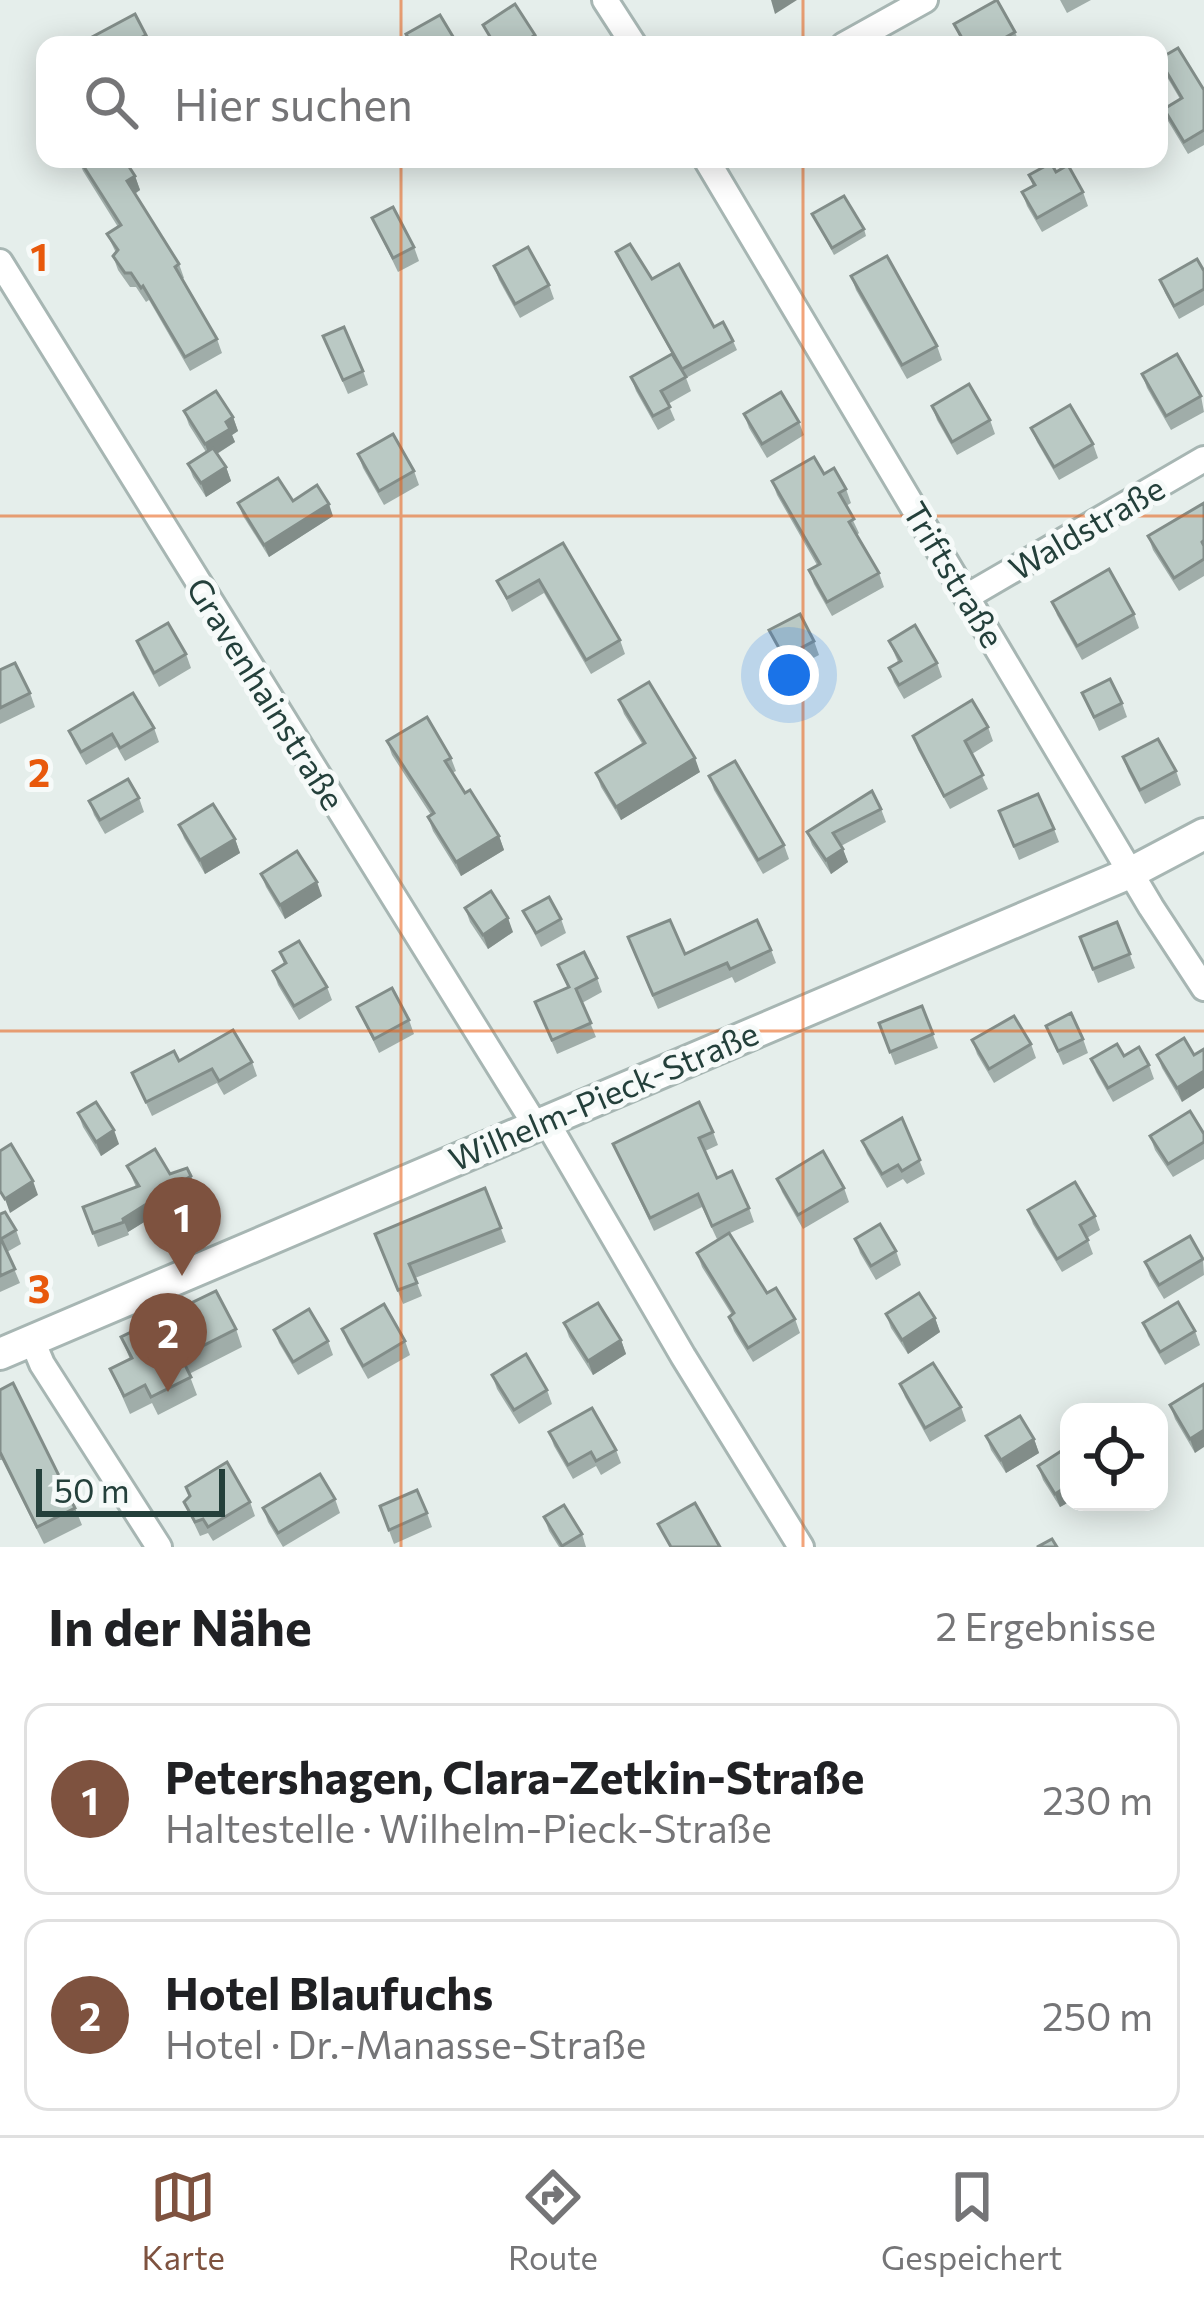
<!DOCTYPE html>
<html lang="de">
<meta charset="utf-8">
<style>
body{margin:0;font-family:Commissioner,sans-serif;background:#f2f2f2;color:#202124}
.controls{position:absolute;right:36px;bottom:36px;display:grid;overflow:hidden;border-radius:24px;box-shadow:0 6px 30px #0003}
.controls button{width:108px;height:108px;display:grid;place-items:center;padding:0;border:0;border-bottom:3px solid #e0e0e0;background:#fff;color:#202124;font:60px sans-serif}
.scale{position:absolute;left:36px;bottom:30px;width:189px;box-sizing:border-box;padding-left:12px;border:6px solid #24403b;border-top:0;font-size:33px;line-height:42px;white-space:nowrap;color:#24403b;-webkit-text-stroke:9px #f6faf9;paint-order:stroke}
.you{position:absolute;left:789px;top:675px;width:42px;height:42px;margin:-30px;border:9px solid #fff;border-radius:50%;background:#1a73e8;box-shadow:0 0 0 18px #1a73e833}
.badge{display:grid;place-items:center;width:78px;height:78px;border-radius:50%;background:#7e523f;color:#fff;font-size:39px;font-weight:700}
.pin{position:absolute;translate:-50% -99px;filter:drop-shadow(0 3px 6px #0008)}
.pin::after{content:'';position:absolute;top:63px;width:42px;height:36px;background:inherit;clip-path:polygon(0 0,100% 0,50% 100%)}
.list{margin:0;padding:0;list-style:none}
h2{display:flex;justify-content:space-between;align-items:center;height:156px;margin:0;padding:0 48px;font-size:51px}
h2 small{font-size:39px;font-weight:400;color:#757577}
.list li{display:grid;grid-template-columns:78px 1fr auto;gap:36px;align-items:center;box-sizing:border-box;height:192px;margin:0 24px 24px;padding:0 24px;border:3px solid #e0e0e0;border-radius:24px}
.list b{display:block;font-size:45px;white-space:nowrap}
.list p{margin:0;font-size:39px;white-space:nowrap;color:#757577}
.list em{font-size:39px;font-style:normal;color:#757577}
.icon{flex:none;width:66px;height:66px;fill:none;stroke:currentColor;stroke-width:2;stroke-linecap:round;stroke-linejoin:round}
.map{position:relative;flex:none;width:1204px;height:1547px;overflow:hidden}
.search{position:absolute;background:#fff;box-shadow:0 6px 30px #0003;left:36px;right:36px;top:36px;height:132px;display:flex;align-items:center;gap:30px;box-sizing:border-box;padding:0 42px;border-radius:24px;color:#757577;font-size:45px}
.sheet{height:588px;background:#fff}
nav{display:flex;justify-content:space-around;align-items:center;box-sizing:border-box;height:168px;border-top:3px solid #e0e0e0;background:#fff;font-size:33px;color:#757577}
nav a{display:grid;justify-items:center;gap:6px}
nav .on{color:#7e523f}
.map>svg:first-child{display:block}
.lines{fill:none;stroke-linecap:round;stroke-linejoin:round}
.minor-casing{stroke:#a7b6b3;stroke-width:30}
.tertiary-casing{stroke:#a7b6b3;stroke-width:36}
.minor{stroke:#fff;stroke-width:24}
.tertiary{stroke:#fff;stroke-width:30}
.wall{fill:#a0ada9}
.shaded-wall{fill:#828d89}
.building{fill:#bac9c4;stroke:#828d89;stroke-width:3}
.grid{fill:none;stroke:#e8590c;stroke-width:3;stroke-opacity:0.55}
.labels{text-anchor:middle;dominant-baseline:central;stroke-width:10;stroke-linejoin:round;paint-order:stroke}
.street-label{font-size:33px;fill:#24403b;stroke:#f6faf9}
.grid-label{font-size:39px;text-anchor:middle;font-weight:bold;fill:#e8590c;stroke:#f6faf9;stroke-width:10;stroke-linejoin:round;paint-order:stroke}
</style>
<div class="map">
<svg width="1204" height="1547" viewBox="0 0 1204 1547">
<rect width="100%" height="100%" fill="#e5eeeb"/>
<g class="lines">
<!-- minor casing -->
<g class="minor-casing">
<g id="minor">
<path d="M605 0 634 45"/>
<path d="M844 45 925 0"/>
<path d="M706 159 1151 907 1204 988"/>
<path d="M0 262 534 1123"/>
<path d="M968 596 1204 459"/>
<path d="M545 1119 683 1356 801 1547"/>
<path d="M32 1340 42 1364 159 1547"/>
</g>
</g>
<!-- tertiary casing -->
<g class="tertiary-casing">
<path id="tertiary" d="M0 1354 1132 872 1204 834"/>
</g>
<!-- minor -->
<use href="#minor" class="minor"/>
<!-- tertiary -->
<use href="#tertiary" class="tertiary"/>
</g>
<!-- wall -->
<g class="wall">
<path d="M1060 0H1091L1067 13Z"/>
<path d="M954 24 1015 32 1020 45H963Z"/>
<path d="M146 35 150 45H95L92 37Z"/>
<path d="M1159 59 1204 90V145L1188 154 1168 121 1164 109 1180 99 1164 72Z"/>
<path d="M78 159 135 176 140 190 135 194 179 264 184 278 182 279 217 339 222 353 190 371 149 300 146 302 136 287H130L118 270 113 256 116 253 107 234 118 227 83 171Z"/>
<path d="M1056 172 1083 192 1088 206 1042 232 1027 206 1022 192 1033 186 1029 175Z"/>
<path d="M812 214 864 229 866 236 834 255Z"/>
<path d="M372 218 414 247 419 261 398 272Z"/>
<path d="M616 252 733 341 737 350 686 378 691 391 668 404 675 420 658 430 636 391 631 377 672 354Z"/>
<path d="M494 266 549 285 554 299 520 318 499 280Z"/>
<path d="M1204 271V305L1179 319 1165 293 1160 280Z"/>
<path d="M851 276 937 346 942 360 907 379 856 290Z"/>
<path d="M329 350 363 371 368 385 348 394Z"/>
<path d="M1142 374 1201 396 1204 412 1171 430 1147 388Z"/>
<path d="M932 406 990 420 995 434 957 455 937 420Z"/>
<path d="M184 411 233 417 238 431 232 435 235 442 217 454 226 467 231 481 206 497 193 477 188 464 206 452 189 425Z"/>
<path d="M744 414 799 422 804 435 767 458 749 428Z"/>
<path d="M1031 428 1093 444 1098 458 1059 480 1037 442Z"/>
<path d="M358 454 414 471 419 485 384 505 363 468Z"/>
<path d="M824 474 846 489 851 503 846 506 859 533 857 535 879 573 884 587 832 616 814 584 809 570 817 565 777 495 772 481Z"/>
<path d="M293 501 333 516 269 557 243 516 238 503Z"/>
<path d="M1204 503V576L1179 591 1153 550 1148 536Z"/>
<path d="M563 543 620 640 625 654 591 674 544 593 512 612 497 581Z"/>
<path d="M1052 602 1134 614 1139 628 1082 660 1057 615Z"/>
<path d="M769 630 814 641 819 655 789 671Z"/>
<path d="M137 641 186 654 191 668 159 687 142 655Z"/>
<path d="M889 641 937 663 942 677 904 699 894 682 889 668 898 662Z"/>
<path d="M0 670 30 693 35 707 0 724Z"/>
<path d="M1082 693 1122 703 1127 717 1099 731Z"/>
<path d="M619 700 700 772 621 820 601 787 596 773 643 745 624 714Z"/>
<path d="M988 727 993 741 972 754 988 789 950 809 918 750 913 736Z"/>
<path d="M154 728 159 742 125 761 117 747 86 765 74 744 69 731Z"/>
<path d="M387 741 451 758 456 771 452 773 465 793 499 836 504 850 461 876 433 831 428 817 431 815 392 755Z"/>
<path d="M1123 757 1176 771 1181 785 1145 804 1128 771Z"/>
<path d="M709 776 784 845 789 859 763 874 714 790Z"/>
<path d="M139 798 144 812 105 834 94 815 89 801Z"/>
<path d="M881 809 886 822 841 846 848 862 831 874 812 845 807 832Z"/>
<path d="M999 811 1054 829 1059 842 1019 860Z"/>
<path d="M179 825 235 839 240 853 205 874 184 838Z"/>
<path d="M261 874 322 896 285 919 266 887Z"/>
<path d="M465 908 513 932 488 949 470 922Z"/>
<path d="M523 911 561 919 566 933 541 947Z"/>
<path d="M1117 922 1135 968 1098 983 1080 937Z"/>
<path d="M771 950 776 963 735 983 732 977 658 1009 633 951 685 954Z"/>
<path d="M280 952 327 987 332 1000 299 1020 278 985 273 971 284 964Z"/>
<path d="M558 965 597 978 602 992 582 1003 596 1037 557 1054 535 1002 568 988Z"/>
<path d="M922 1006 938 1048 895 1065 879 1023Z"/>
<path d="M357 1007 409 1020 414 1034 379 1053Z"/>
<path d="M1046 1026 1083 1039 1088 1053 1063 1065Z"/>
<path d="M972 1040 1031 1044 1036 1058 994 1083 977 1054Z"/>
<path d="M1157 1055H1194L1182 1102 1162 1068Z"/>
<path d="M1091 1059 1149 1065 1154 1079 1113 1102 1096 1072Z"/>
<path d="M179 1061 252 1062 257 1076 224 1095 217 1083 152 1116 132 1073Z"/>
<path d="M78 1113 119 1144 101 1156 83 1127Z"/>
<path d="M902 1118 925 1174 907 1184 903 1179 887 1188 867 1154 862 1141Z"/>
<path d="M713 1132 718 1145 705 1151 717 1178 749 1208 754 1222 730 1233 767 1293 795 1319 800 1333 753 1362 734 1331 729 1317 732 1315 702 1267 697 1253 725 1235 717 1239 702 1207 654 1231 613 1144Z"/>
<path d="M1204 1134V1159L1173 1177 1155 1150 1150 1136Z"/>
<path d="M127 1166 170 1174 196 1190 128 1232 129 1235 98 1247 83 1207 136 1187Z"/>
<path d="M777 1179 844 1188 849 1202 803 1229 782 1192Z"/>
<path d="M485 1188 506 1242 415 1278 422 1296 403 1304 375 1234Z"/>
<path d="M1028 1210 1095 1216 1100 1230 1087 1238 1093 1254 1062 1272 1033 1224Z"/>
<path d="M0 1214 16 1230 21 1244 7 1252 20 1283 0 1292Z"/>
<path d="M855 1239 896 1251 901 1265 876 1280 860 1253Z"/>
<path d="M1203 1259 1204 1275 1164 1299 1150 1276 1145 1262Z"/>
<path d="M886 1314 935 1318 940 1332 908 1354 891 1328Z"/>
<path d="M564 1323 621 1340 626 1354 593 1375 569 1337Z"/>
<path d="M1143 1323 1195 1331 1200 1345 1165 1365 1148 1336Z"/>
<path d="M236 1329 242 1347 189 1374 197 1395 158 1415 152 1403 130 1414 110 1369 130 1359 121 1337Z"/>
<path d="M342 1329 405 1341 410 1355 368 1379 347 1342Z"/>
<path d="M274 1330 328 1341 333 1355 298 1375 279 1343Z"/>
<path d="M492 1375 547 1390 552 1404 519 1424 497 1389Z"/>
<path d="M900 1384 961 1407 966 1421 930 1442 905 1397Z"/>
<path d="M1204 1384 1195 1453 1175 1419 1170 1405Z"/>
<path d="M0 1390 75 1508 82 1525 44 1544 2 1460H0Z"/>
<path d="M549 1432 616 1450 621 1463 601 1475 596 1466 573 1479 554 1446Z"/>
<path d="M986 1436 1034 1439 1039 1453 1006 1473 991 1450Z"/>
<path d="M1069 1446V1502L1060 1507 1043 1480 1038 1466Z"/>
<path d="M186 1487 250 1502 255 1516 213 1541 208 1533 200 1536 184 1502 189 1497Z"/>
<path d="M335 1499 340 1513 283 1547 268 1522 263 1508Z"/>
<path d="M380 1506 427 1513 432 1527 394 1544Z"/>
<path d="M544 1517 582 1534 586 1547H559L549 1531Z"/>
</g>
<!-- shaded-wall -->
<g class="shaded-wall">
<path d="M771 0H797L775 14Z"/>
<path d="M535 35 539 45H520Z"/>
<path d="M135 176 140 190 132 195 127 181Z"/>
<path d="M233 417 238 431 232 435 235 442 210 458 205 444 226 422Z"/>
<path d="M226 467 231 481 206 497 201 483Z"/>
<path d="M329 504 333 516 269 557 264 545Z"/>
<path d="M695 758 700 772 621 820 616 807Z"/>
<path d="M499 836 504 850 461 876 456 862Z"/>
<path d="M235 839 240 853 205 874 200 860Z"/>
<path d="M843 849 848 862 831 874 826 860Z"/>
<path d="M317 882 322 896 285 919 280 905Z"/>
<path d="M508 918 513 932 488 949 483 935Z"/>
<path d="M1204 1071V1088L1182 1102 1177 1088Z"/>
<path d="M114 1130 119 1144 101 1156 96 1142Z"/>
<path d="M191 1176 196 1190 128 1232 123 1219Z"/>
<path d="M33 1181 38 1195 10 1213 5 1199Z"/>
<path d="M935 1318 940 1332 908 1354 902 1340Z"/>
<path d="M621 1340 626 1354 593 1375 588 1361Z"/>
<path d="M1204 1430V1447L1195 1453 1190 1439Z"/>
<path d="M1034 1439 1039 1453 1006 1473 1001 1460Z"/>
<path d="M1069 1485V1502L1060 1507 1055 1494Z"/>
</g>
<!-- building -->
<g class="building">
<path d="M997 0 1015 32 992 45H966L954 24Z"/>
<path d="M515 4 535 35 520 45H495L483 25Z"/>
<path d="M135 14 146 35 127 45H97L92 37Z"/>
<path d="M440 15 458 45H412L406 34Z"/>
<path d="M1178 48 1204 90V130L1184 142 1164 109 1182 98 1159 59Z"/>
<path d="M79 159H124L135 176 127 181 179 264 175 267 217 339 185 357 143 286 141 288 131 273H125L113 256 118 250 107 234 121 225Z"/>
<path d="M1051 163 1056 172 1068 165 1083 192 1037 218 1022 192 1035 185 1029 175Z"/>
<path d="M844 196 864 229 832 248 812 214Z"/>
<path d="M393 207 414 247 393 258 372 218Z"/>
<path d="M630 244 652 279 679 264 714 327 723 322 733 341 682 369 616 252Z"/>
<path d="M528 247 549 285 515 304 494 266Z"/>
<path d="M887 256 937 346 902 365 851 276Z"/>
<path d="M1197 259 1204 271V289L1174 306 1160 280Z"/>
<path d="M344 327 363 371 343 380 323 336Z"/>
<path d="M672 354 686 377 661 391 670 407 653 416 631 377Z"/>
<path d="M1177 354 1201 396 1166 416 1142 374Z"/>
<path d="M969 384 990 420 952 442 932 406Z"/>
<path d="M216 391 233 417 226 422 230 429 205 444 184 411Z"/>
<path d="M781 392 799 422 762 444 744 414Z"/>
<path d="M1070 405 1093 444 1054 467 1031 428Z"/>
<path d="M393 434 414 471 379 491 358 454Z"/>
<path d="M213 448 226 467 201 483 188 464Z"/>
<path d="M814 457 824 474 834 468 846 489 839 493 854 519 849 522 879 573 827 602 809 570 820 564 772 481Z"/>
<path d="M278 478 293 501 317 485 329 504 264 545 238 503Z"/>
<path d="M1204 503V540L1202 542 1204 546V559L1174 578 1148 536Z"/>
<path d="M563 543 620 640 586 660 539 580 507 598 497 581Z"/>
<path d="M1109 569 1134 614 1077 646 1052 602Z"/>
<path d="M800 614 814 641 784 657 769 630Z"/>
<path d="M168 623 186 654 154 673 137 641Z"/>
<path d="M915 625 937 663 899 685 889 668 901 661 889 641Z"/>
<path d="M15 663 30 693 0 708V670Z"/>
<path d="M1110 679 1122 703 1094 717 1082 693Z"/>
<path d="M649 682 695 758 616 807 596 773 645 743 619 700Z"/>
<path d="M133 693 154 728 120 748 112 734 81 752 69 731Z"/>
<path d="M972 700 988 727 965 741 983 775 944 796 913 736Z"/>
<path d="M427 717 451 758 445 761 465 793 470 790 499 836 456 862 428 817 434 813 387 741Z"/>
<path d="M1158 739 1176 771 1140 790 1123 757Z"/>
<path d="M735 761 784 845 758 860 709 776Z"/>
<path d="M128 779 139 798 100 820 89 801Z"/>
<path d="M872 791 881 809 833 833 843 849 826 860 807 832Z"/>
<path d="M1038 794 1054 829 1014 846 999 811Z"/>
<path d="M213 804 235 839 200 860 179 825Z"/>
<path d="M297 851 317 882 280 905 261 874Z"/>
<path d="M491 891 508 918 483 935 465 908Z"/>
<path d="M549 897 561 919 536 933 523 911Z"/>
<path d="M670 920 685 954 757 920 771 950 730 969 727 963 653 995 628 937Z"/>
<path d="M1117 922 1130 954 1093 969 1080 937Z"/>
<path d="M299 941 327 987 294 1006 273 971 286 963 280 952Z"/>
<path d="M584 952 597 978 576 989 591 1023 552 1040 535 1002 569 987 558 965Z"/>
<path d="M392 988 409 1020 374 1039 357 1007Z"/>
<path d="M922 1006 933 1034 890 1052 879 1023Z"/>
<path d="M1071 1013 1083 1039 1058 1051 1046 1026Z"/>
<path d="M1014 1016 1031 1044 989 1069 972 1040Z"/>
<path d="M233 1030 252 1062 219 1081 212 1069 146 1102 132 1073 174 1051 179 1061Z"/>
<path d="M1184 1038 1194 1055 1204 1049V1071L1177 1088 1157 1055Z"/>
<path d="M1117 1044 1124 1056 1139 1047 1149 1065 1108 1088 1091 1059Z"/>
<path d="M96 1102 114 1130 96 1142 78 1113Z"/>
<path d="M699 1102 713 1132 699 1138 717 1178 732 1171 749 1208 712 1226 698 1194 650 1218 613 1144Z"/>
<path d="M1190 1111 1204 1134V1142L1168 1164 1150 1136Z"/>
<path d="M902 1118 920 1160 902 1171 898 1165 882 1174 862 1141Z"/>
<path d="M11 1144 33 1181 5 1199 0 1191V1151Z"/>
<path d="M155 1149 170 1174 187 1168 191 1176 123 1219 124 1222 93 1233 83 1207 139 1186 127 1166Z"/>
<path d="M823 1151 844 1188 798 1215 777 1179Z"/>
<path d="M1075 1182 1095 1216 1080 1225 1088 1240 1057 1259 1028 1210Z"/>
<path d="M485 1188 501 1228 409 1264 417 1283 398 1290 375 1234Z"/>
<path d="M5 1212 16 1230 1 1239 15 1269 0 1276V1214Z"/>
<path d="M880 1224 896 1251 871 1266 855 1239Z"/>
<path d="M729 1233 767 1293 776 1288 795 1319 748 1348 729 1317 734 1313 697 1253Z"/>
<path d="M1190 1236 1203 1259 1159 1285 1145 1262Z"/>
<path d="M216 1291 236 1329 181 1357 191 1377 151 1397 145 1385 124 1396 110 1369 132 1358 121 1337Z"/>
<path d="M919 1293 935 1318 902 1340 886 1314Z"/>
<path d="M1178 1302 1195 1331 1160 1352 1143 1323Z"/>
<path d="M598 1303 621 1340 588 1361 564 1323Z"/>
<path d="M384 1304 405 1341 363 1366 342 1329Z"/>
<path d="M309 1309 328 1341 293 1362 274 1330Z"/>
<path d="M526 1354 547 1390 514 1410 492 1375Z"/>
<path d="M933 1363 961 1407 925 1428 900 1384Z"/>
<path d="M13 1383 75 1508 37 1527 0 1452V1390Z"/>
<path d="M1204 1384V1430L1190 1439 1170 1405Z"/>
<path d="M592 1408 616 1450 596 1461 591 1452 568 1465 549 1432Z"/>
<path d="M1020 1416 1034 1439 1001 1460 986 1436Z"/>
<path d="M1069 1446V1485L1055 1494 1038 1466Z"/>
<path d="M227 1462 250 1502 208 1527 203 1519 195 1522 184 1502 190 1496 186 1487Z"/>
<path d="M320 1474 335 1499 278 1533 263 1508Z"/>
<path d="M417 1490 427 1513 389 1530 380 1506Z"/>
<path d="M695 1503 720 1547H671L658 1524Z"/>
<path d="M564 1505 582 1534 562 1546 544 1517Z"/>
<path d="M1052 1539 1057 1547H1037Z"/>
</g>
<!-- grid -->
<path class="grid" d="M401 0V45M803 0V45M401 159V1547M803 159V1547M0 516H1204M0 1031H1204"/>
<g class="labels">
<!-- street labels -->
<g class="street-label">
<text transform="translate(1086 527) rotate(-30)">Waldstraße</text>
<text transform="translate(955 574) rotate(59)">Triftstraße</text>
<text transform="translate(267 693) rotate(58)">Gravenhainstraße</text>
<text transform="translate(603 1095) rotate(-23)">Wilhelm-Pieck-Straße</text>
</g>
</g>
<g class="grid-label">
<text x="39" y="271">1</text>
<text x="39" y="787">2</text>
<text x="39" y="1303">3</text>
</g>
</svg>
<div class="controls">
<button><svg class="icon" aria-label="locate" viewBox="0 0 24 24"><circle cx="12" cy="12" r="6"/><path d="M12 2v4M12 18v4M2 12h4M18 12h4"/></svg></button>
</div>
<div class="scale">50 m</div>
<div class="you"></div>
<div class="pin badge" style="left:182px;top:1276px">1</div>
<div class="pin badge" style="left:168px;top:1392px">2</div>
<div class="search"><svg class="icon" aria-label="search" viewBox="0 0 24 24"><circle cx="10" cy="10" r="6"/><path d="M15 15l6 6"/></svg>Hier suchen</div>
</div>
<section class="sheet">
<h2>In der Nähe<small>2 Ergebnisse</small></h2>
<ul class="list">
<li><span class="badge">1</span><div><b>Petershagen, Clara-Zetkin-Straße</b><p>Haltestelle · Wilhelm-Pieck-Straße</p></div><em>230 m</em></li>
<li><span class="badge">2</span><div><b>Hotel Blaufuchs</b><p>Hotel · Dr.-Manasse-Straße</p></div><em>250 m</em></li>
</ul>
</section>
<nav>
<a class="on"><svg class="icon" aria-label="map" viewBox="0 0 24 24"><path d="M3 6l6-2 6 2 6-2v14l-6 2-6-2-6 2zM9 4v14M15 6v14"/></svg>Karte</a>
<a><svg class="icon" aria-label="directions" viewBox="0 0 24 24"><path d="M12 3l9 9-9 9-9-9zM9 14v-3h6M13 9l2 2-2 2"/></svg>Route</a>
<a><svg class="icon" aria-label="saved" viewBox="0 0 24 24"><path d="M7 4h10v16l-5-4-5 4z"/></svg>Gespeichert</a>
</nav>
